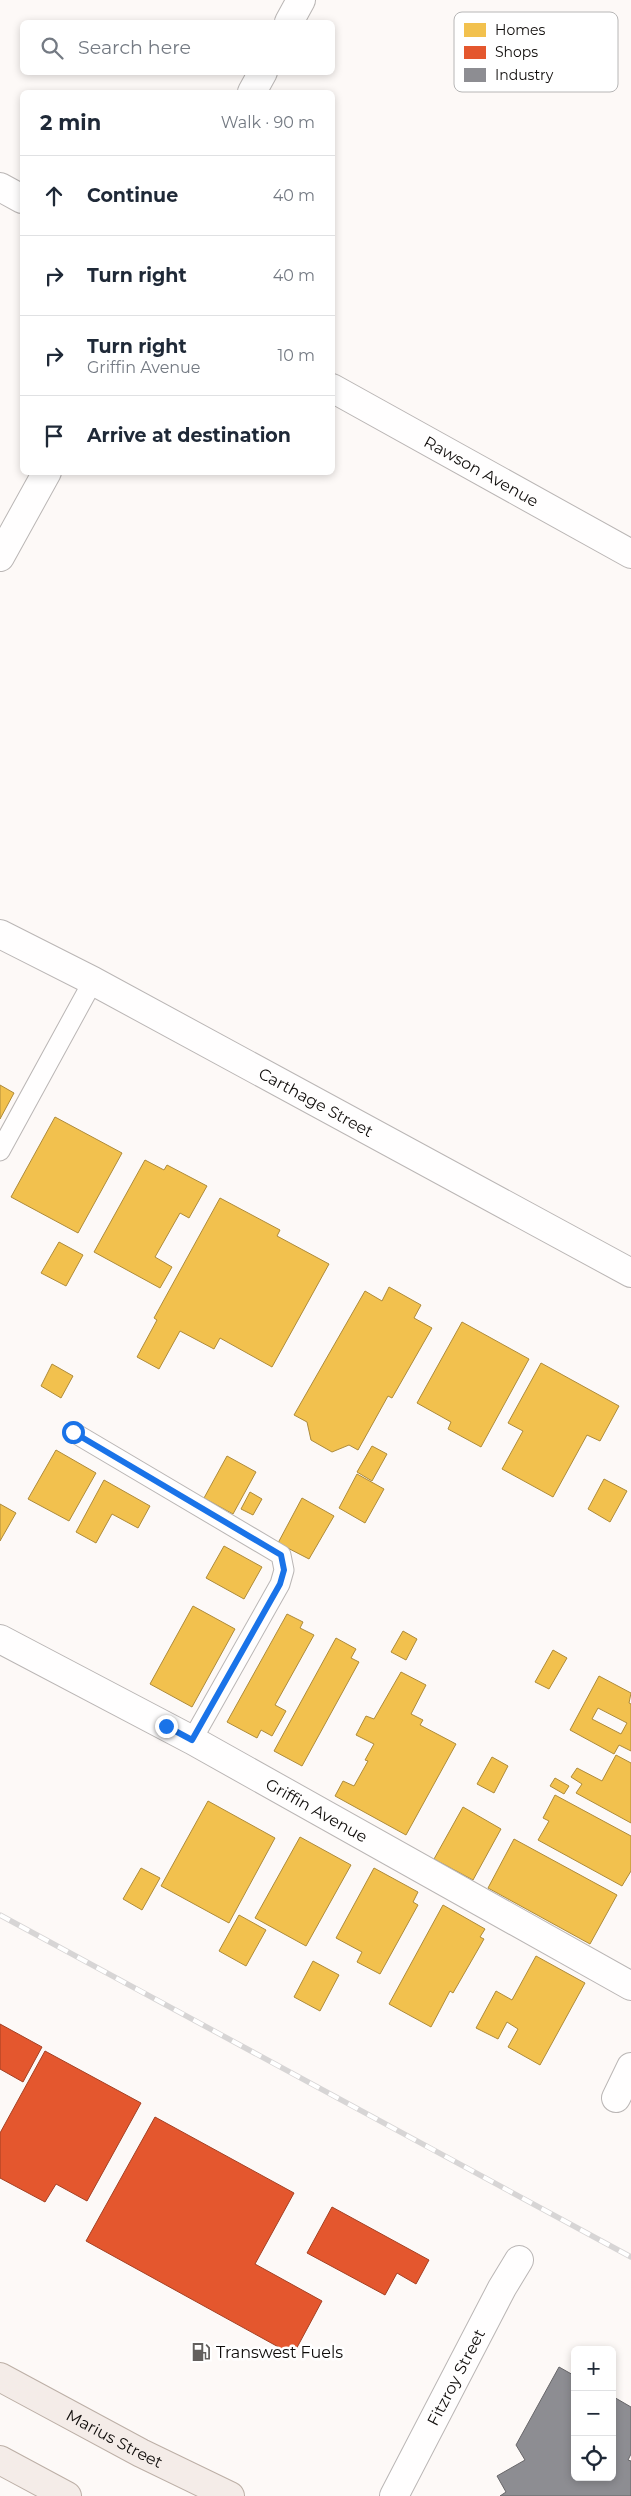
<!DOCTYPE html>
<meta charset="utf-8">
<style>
body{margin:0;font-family:Montserrat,sans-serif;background:#f2f2f3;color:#1f2937}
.controls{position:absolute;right:15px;bottom:15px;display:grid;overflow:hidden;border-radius:8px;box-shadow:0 2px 8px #0003}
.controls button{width:45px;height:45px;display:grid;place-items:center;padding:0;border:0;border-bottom:1px solid #e0e1e3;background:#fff;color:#1f2937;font:25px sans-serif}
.stop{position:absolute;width:15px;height:15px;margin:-11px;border:4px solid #1a73e8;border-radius:50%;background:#fff}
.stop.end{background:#1a73e8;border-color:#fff;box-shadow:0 1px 5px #0008}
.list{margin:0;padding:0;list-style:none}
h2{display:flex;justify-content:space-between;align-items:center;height:65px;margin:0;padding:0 20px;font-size:21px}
h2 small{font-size:16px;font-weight:400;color:#747a83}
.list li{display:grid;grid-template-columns:32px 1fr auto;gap:15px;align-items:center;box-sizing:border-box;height:80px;padding:0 20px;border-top:1px solid #e0e1e3}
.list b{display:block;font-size:19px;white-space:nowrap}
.list p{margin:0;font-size:16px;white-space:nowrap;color:#747a83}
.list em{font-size:16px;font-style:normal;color:#747a83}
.icon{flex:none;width:28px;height:28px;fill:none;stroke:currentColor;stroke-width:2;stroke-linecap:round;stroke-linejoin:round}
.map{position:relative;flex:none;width:631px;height:2496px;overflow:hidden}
.search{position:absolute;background:#fff;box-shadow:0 2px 8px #0003;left:20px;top:20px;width:315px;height:55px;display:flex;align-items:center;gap:12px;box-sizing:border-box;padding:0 18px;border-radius:8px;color:#747a83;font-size:19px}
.panel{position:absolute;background:#fff;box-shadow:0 2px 8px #0003;left:20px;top:90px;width:315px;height:385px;border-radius:8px}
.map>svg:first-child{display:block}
.homes{fill:#f2c14e;stroke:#ae8b3a;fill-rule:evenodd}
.shops{fill:#e4572e;stroke:#a44023}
.industry{fill:#8d8d92;stroke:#676669}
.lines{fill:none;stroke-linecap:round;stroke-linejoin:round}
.lane-casing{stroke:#bab6b5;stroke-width:21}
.street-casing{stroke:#bab6b5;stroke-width:30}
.primary-casing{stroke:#bcafa6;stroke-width:30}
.lane{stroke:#fffefe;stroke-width:19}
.street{stroke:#fffefe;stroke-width:28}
.primary{stroke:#f4ece8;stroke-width:28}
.rail-casing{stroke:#d7d5d5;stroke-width:5.5}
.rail{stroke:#fff;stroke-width:4;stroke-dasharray:11;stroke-linecap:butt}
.route{stroke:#1a73e8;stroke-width:6}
.labels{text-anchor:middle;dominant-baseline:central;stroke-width:5;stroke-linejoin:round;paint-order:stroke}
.street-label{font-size:16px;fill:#0f0c0a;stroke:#fff}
.poi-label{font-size:16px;fill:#0f0c0a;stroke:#fff;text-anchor:start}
.key{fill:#fff;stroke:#b7b6b6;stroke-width:1}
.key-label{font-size:14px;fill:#0f0c0a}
</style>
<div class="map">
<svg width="631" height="2496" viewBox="0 0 631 2496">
<rect width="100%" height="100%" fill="#fdf9f7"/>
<!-- homes -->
<g class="homes">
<path d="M0 1085 14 1093 0 1119Z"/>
<path d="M55 1117 122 1153 78 1233 11 1197Z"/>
<path d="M145 1160 164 1170 167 1165 207 1186 189 1218 180 1213 155 1257 172 1267 160 1288 94 1252Z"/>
<path d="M220 1198 280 1230 277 1236 329 1264 272 1367 220 1338 214 1349 180 1331 159 1369 137 1357 157 1320 154 1318Z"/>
<path d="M59 1242 83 1255 66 1286 41 1273Z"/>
<path d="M389 1287 421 1305 414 1318 432 1328 392 1398 388 1396 358 1450 349 1445 332 1452 311 1440 307 1422 294 1415 365 1291 382 1301Z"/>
<path d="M462 1322 529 1359 481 1447 448 1429 451 1422 417 1403Z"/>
<path d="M541 1363 619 1406 600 1441 587 1435 553 1497 502 1469 523 1431 508 1423Z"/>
<path d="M52 1364 73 1376 61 1398 41 1386Z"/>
<path d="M372 1446 387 1454 372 1481 357 1472Z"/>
<path d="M56 1450 96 1473 69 1521 28 1499Z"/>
<path d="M227 1456 256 1472 233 1514 204 1498Z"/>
<path d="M357 1474 384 1489 365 1523 339 1508Z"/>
<path d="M604 1479 627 1491 610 1522 588 1509Z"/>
<path d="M104 1480 150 1506 138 1528 112 1514 96 1543 76 1532Z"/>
<path d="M250 1492 262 1499 253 1515 241 1509Z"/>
<path d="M302 1498 334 1516 309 1559 278 1543Z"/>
<path d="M0 1504 16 1513 0 1541Z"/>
<path d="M224 1546 262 1567 244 1599 206 1578Z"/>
<path d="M193 1606 235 1629 192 1707 150 1684Z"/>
<path d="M287 1614 303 1622 300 1628 314 1635 275 1705 286 1711 272 1736 261 1730 257 1738 227 1722Z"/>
<path d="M403 1631 417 1639 406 1660 391 1652Z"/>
<path d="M336 1638 356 1649 351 1658 359 1662 302 1766 274 1751Z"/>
<path d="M553 1650 567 1658 549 1689 535 1682Z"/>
<path d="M401 1672 426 1685 411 1714 423 1720 420 1725 456 1744 406 1835 335 1796 343 1781 354 1786 368 1761 365 1760 374 1744 356 1735 366 1716 374 1719Z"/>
<path d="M599 1676 631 1693 629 1703 631 1704V1751L619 1745 614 1754 570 1730ZM598 1708 627 1723 621 1734 592 1719Z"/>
<path d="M616 1755 631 1763V1823L576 1793 582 1784 571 1777 577 1768 602 1781Z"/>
<path d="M492 1757 508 1766 494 1793 477 1784Z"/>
<path d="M555 1778 569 1786 564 1794 550 1786Z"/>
<path d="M555 1795 631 1836V1871L622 1886 538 1840 549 1821 543 1818Z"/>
<path d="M208 1801 275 1838 229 1923 161 1886Z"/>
<path d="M463 1807 501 1829 473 1880 434 1859Z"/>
<path d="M300 1837 351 1865 306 1946 255 1918Z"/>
<path d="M514 1839 617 1895 590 1944 488 1888Z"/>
<path d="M141 1868 160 1878 142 1910 123 1899Z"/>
<path d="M374 1868 418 1892 413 1902 418 1905 380 1974 357 1962 362 1952 336 1938Z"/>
<path d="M443 1905 485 1929 480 1937 484 1939 453 1993 450 1991 431 2027 389 2004Z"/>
<path d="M239 1915 266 1930 246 1966 219 1951Z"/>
<path d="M536 1956 585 1983 540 2065 508 2047 518 2029 507 2022 498 2039 476 2028 496 1991 512 2000Z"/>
<path d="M313 1961 339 1975 320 2011 294 1997Z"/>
</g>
<!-- shops -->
<g class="shops">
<path d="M0 2024 42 2047 23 2082 0 2069Z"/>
<path d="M45 2051 141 2103 87 2201 56 2184 45 2202 0 2178V2133Z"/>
<path d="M155 2117 294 2193 255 2264 322 2301 293 2355 86 2241Z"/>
<path d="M332 2207 429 2260 416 2284 397 2273 385 2295 307 2253Z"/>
</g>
<!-- industry -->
<path class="industry" d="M559 2367 575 2376V2477H612V2396L631 2407V2454L628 2460 631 2461V2496H500L506 2492 497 2476 525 2460 516 2445Z"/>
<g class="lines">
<!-- lane casing -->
<g class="lane-casing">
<g id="lane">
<path d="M0 1151 93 981"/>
<path d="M73 1432 281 1555 284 1570 280 1584 192 1740"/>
</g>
</g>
<!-- street casing -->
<g class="street-casing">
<g id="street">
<path d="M289 22 301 0"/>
<path d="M252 92 263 72"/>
<path d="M0 187 22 199"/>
<path id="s1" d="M332 388 631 554"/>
<path d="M0 557 47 472"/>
<path id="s2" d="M0 934 93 981 631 1273"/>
<path id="s3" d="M0 1639 192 1740 631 1986"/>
<path d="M616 2098 631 2067"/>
<path id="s4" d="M394 2496 502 2288 519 2260"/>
</g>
</g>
<!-- primary casing -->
<g class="primary-casing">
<g id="primary">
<path id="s5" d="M0 2377 141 2453 230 2496"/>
<path d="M0 2460 67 2496"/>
</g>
</g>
<!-- lane -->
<use href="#lane" class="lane"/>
<!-- street -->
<use href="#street" class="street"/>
<!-- primary -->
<use href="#primary" class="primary"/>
<!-- rail casing -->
<g class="rail-casing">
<path id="rail" d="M0 1915 631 2257"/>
</g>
<!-- rail -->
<use href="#rail" class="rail"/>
</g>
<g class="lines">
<!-- route -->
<path class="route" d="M73 1432 281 1555 284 1570 280 1584 192 1740 166 1726"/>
</g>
<!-- icons -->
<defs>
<g id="fuel-bare" transform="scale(1.5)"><path d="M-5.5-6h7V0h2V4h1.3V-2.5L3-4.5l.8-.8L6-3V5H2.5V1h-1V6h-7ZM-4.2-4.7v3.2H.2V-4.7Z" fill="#625f5d" stroke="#fff" stroke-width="2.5" paint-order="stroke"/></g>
</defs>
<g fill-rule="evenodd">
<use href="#fuel-bare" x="201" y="2352"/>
</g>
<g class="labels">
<!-- street labels -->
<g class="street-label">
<text stroke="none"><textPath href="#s1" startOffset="171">Rawson Avenue</textPath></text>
<text stroke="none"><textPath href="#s2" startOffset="358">Carthage Street</textPath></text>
<text stroke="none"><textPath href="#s3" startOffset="360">Griffin Avenue</textPath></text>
<text stroke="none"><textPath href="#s4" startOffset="134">Fitzroy Street</textPath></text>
<text stroke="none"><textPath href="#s5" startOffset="130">Marius Street</textPath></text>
</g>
<!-- poi labels -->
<g class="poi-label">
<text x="216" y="2352">Transwest Fuels</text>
</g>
</g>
<!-- legend -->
<rect x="454" y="12" width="164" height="80" rx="8" class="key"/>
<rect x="464" y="23" width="22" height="14" fill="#f2c14e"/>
<rect x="464" y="46" width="22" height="13" fill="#e4572e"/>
<rect x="464" y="68" width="22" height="14" fill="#8d8d92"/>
<g class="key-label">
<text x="495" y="35">Homes</text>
<text x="495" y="57">Shops</text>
<text x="495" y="80">Industry</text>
</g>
</svg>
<div class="controls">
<button>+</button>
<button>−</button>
<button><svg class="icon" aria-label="locate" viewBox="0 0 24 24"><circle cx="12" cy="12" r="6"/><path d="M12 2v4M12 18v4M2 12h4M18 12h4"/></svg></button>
</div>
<div class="stop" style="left:73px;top:1432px"></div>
<div class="stop end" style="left:166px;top:1726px"></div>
<div class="search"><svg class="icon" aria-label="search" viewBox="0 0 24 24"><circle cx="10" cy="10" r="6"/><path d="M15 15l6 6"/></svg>Search here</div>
<section class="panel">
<h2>2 min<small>Walk · 90 m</small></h2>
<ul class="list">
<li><svg class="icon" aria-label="ahead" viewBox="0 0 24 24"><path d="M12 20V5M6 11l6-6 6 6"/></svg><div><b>Continue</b></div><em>40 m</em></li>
<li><svg class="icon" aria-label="right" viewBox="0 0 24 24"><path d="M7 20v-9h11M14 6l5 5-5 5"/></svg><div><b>Turn right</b></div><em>40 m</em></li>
<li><svg class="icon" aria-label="right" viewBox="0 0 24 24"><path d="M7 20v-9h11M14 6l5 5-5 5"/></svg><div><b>Turn right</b><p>Griffin Avenue</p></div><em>10 m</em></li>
<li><svg class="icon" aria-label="arrive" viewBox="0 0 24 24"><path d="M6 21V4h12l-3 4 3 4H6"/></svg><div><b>Arrive at destination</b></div></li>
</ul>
</section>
</div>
